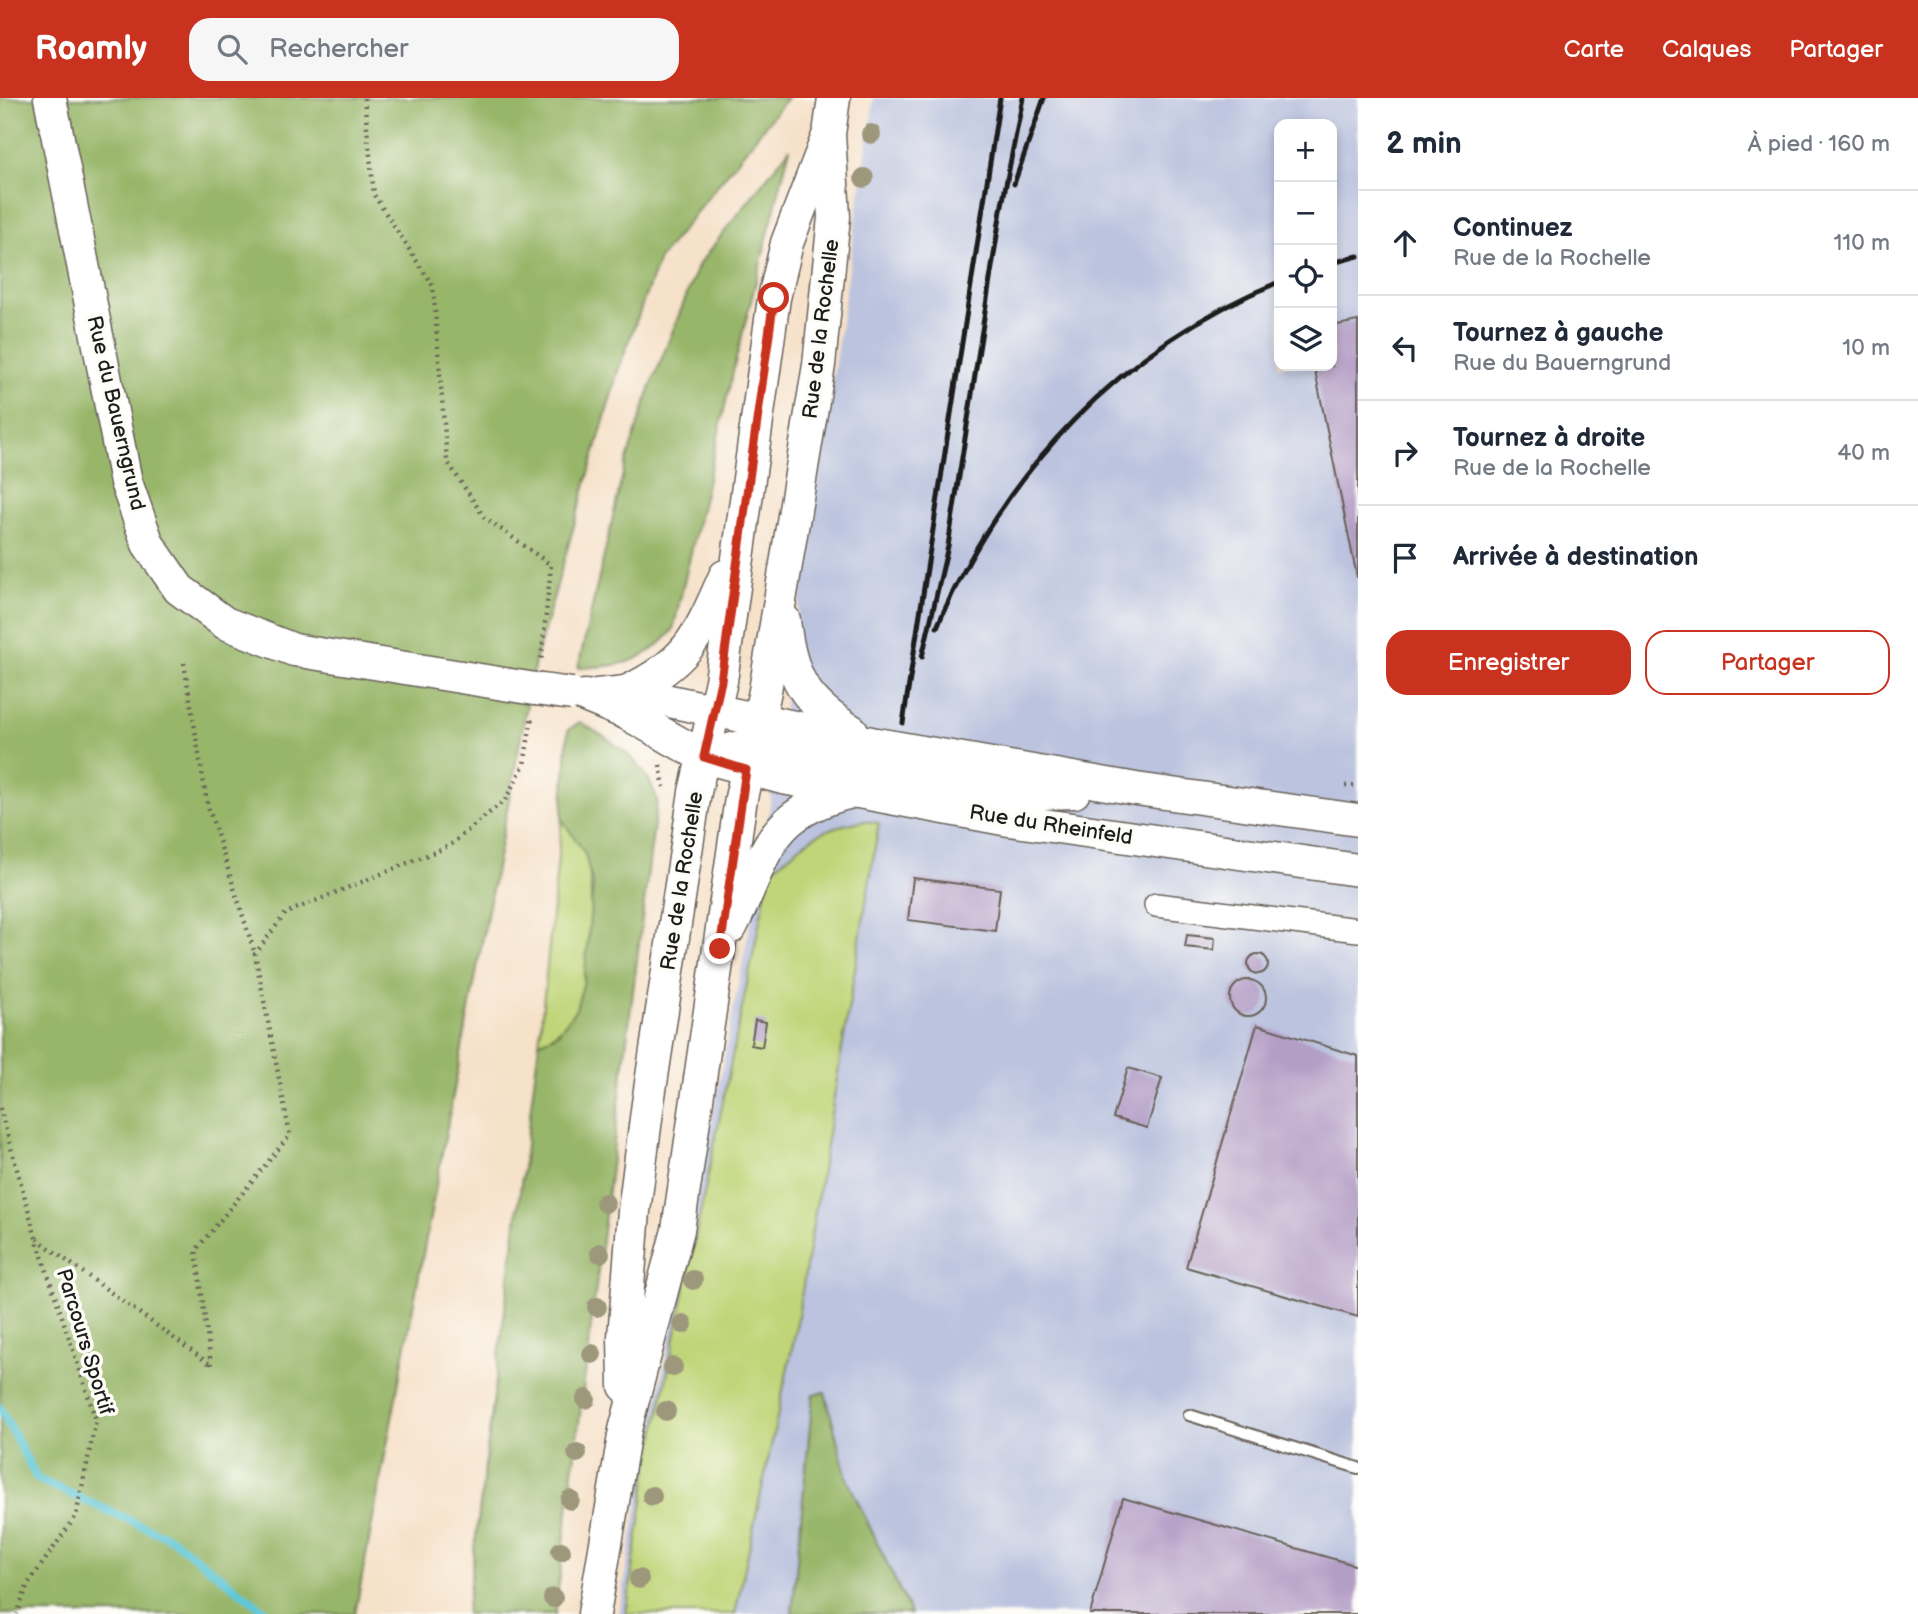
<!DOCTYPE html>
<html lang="fr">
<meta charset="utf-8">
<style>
body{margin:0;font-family:"Balsamiq Sans",sans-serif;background:#f6f6f7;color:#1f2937}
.controls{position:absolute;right:21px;top:21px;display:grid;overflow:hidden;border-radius:14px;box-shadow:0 4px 10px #0003}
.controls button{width:63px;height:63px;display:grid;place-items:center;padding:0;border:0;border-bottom:2px solid #e0e1e3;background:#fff;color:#1f2937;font:35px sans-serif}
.stop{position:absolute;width:21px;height:21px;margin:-16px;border:5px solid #c8321e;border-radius:50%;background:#fff}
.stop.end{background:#c8321e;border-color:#fff;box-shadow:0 2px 7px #0008}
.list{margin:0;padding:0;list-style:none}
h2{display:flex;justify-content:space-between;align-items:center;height:91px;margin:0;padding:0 28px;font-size:30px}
h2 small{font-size:23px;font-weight:400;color:#747a83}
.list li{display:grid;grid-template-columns:46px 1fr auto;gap:21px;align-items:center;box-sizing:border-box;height:105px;padding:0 28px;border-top:2px solid #e0e1e3}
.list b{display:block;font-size:26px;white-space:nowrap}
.list p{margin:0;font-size:23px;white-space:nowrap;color:#747a83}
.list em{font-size:23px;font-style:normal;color:#747a83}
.actions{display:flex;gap:14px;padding:21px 28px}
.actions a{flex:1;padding:16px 0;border:2px solid #c8321e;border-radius:21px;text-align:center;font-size:24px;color:#c8321e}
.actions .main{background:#c8321e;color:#fff}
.icon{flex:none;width:38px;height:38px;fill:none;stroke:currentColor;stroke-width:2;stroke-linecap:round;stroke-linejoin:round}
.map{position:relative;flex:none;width:1358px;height:1516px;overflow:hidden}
header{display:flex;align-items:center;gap:42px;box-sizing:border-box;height:98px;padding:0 35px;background:#c8321e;color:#fff}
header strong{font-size:33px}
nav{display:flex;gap:38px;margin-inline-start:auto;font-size:24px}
.search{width:490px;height:63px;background:#f6f6f7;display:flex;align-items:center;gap:18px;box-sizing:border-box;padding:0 24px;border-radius:21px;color:#747a83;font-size:26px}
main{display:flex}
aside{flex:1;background:#fff}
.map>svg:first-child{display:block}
.industrial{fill:#bbc3de;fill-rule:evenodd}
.green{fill:#c0d579;stroke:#6e784a;stroke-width:2}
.forest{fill:#98b669;stroke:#5a6942;stroke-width:2}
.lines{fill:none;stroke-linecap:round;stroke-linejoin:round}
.stream{stroke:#5dc7d8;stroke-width:8}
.building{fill:#b39ec6}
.lane-casing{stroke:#686159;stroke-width:14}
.street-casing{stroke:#686159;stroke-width:26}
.secondary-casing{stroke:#686159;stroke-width:35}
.path{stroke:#686159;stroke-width:4.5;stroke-dasharray:2 5;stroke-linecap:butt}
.lane{stroke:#fff;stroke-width:10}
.street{stroke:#fff;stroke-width:23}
.secondary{stroke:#fff;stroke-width:32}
.rail{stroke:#1c1c1c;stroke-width:5}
.secondary-bridge-casing{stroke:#686159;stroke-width:35;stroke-linecap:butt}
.secondary-bridge{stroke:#fff;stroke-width:32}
.tree{fill:#9d987c}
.route{stroke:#c8321e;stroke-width:9}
.labels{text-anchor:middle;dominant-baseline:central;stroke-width:7;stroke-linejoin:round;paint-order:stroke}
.street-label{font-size:21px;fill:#1c1c1c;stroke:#fdfcf7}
</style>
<header>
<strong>Roamly</strong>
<div class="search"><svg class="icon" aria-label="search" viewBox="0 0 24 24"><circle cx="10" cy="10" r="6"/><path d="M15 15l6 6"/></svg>Rechercher</div>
<nav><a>Carte</a><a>Calques</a><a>Partager</a></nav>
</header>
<main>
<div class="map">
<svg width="1358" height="1516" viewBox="0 0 1358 1516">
<rect width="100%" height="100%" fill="#fdfcf7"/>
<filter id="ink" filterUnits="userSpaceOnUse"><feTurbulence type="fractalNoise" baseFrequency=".0143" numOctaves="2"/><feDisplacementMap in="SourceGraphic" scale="14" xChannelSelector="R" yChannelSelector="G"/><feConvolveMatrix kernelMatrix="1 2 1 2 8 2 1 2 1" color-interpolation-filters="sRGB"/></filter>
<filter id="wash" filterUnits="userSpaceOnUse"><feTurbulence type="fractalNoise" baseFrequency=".00686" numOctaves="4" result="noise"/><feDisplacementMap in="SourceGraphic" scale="28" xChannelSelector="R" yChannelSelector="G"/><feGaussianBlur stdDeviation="1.57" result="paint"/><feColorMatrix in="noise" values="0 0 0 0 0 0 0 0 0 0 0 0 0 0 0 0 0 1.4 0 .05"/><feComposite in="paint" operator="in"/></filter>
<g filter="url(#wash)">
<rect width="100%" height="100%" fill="#f6e1c9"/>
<!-- industrial -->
<path class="industrial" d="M874 0H1358V1516H619L644 1370 759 781ZM1279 26H1332V268H1279Z"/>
<!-- green -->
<g class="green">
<path d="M562 721C570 733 581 745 586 758 596 786 590 888 575 913 565 928 555 937 539 945Z"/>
<path d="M865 723 879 725 795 1236 735 1516H626L647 1376 770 773C805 744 817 729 865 723Z"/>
</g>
<!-- forest -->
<g class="forest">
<path d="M0 0H787L659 161 619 270 535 564 355 1516H0Z"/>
<path d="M790 50 735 265 673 532C644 566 620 568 578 570L624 371 649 293 699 166Z"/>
<path d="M580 624C613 643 647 664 657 702L555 1516H466L539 945 558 935 576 911 584 883 593 787 585 756 562 721 568 632Z"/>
<path d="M825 1294 847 1381 911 1516H792L813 1296Z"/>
</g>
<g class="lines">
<!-- stream -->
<path class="stream" d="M0 1310 37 1381 172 1441 269 1516"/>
</g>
<g id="blocks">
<!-- building -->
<g class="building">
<path d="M1358 223V479H1357L1314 268H1332V228Z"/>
<path d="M913 780 1000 791 995 833 908 822Z"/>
<path d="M1187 837 1215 840 1214 852 1185 849Z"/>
<circle cx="1258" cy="866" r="10"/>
<circle cx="1248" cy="900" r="18"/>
<path d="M755 922 766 924 762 949 751 947Z"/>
<path d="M1257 927 1358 958V1219L1186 1169Z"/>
<path d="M1128 970 1162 980 1147 1030 1113 1020Z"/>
<path d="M1123 1400 1358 1468V1516H1090Z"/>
</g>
</g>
</g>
<g filter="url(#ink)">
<use href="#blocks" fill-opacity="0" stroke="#686159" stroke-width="2"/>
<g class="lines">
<!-- lane casing -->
<g class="lane-casing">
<path id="lane" d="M1189 1317 1358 1370"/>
</g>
<!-- street casing -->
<g class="street-casing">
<path id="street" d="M1156 807 1358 832"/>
</g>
<!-- secondary casing -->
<g class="secondary-casing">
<g id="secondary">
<path d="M50 0 126 384 148 446 179 491 225 525 294 552 535 591"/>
<path d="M784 522C790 578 804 604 852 633"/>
<path d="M626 594C689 564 698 539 725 478"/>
<path d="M597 597 626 594 871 645 1136 691 1358 722"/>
<path d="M585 598 626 615 704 659 783 680 1009 722 1358 772"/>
<path d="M732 651 753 646 872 674 1015 696 1074 694"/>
<path d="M731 829C767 760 763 715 852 694"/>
<path d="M625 1288 624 1239 634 1113 648 1005 695 694 721 583 774 200 787 145 828 38"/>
<path d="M594 1516 625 1332 678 1132 741 700 765 593 819 267 834 119 829 36 834 0"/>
</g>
</g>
<!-- path -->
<g class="path">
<path d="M364 0 374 97 433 188 447 363 484 419 551 467 541 564"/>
<path d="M184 565 207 705 255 856"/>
<path d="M660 667 664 689"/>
<path d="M1345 688 1358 687"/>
<path d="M0 1010 36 1140 96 1322 76 1418 28 1486 17 1516"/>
<path d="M37 1141 211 1267"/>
<path d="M211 1267 196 1152 290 1037 255 856 286 815 449 748 505 702 524 667 532 618"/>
</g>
<!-- lane -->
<use href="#lane" class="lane"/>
<!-- street -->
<use href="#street" class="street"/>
<!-- secondary -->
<use href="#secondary" class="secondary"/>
<!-- rail -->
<g class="rail">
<path d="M1014 86 1044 0"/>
<path d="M1332 165 1358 158"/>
<path d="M937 529C1004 373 1121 248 1279 184"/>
<path d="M922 559 948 448 1001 112 1023 0"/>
<path d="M903 625 1000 0"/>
</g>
<!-- secondary-bridge casing -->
<g class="secondary-bridge-casing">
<path id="secondary-bridge" d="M535 591 572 596"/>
</g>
<!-- secondary-bridge -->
<use href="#secondary-bridge" class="secondary-bridge"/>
</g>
<!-- trees -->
<g class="tree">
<circle cx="871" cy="36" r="10"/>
<circle cx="864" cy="80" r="10"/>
<circle cx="605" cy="1105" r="10"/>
<circle cx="600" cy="1155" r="10"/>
<circle cx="693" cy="1182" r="10"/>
<circle cx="597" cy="1209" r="10"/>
<circle cx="683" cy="1226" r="10"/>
<circle cx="592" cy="1256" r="10"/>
<circle cx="673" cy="1269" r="10"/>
<circle cx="586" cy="1301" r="10"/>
<circle cx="666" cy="1313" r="10"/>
<circle cx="577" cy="1355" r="10"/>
<circle cx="652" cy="1398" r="10"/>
<circle cx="570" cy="1402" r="10"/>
<circle cx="561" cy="1453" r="10"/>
<circle cx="639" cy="1481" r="10"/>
<circle cx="553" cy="1500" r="10"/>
</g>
</g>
<g class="lines" filter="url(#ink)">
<!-- route -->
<path class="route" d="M720 851 746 672 704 659 721 583 774 200"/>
</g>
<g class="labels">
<!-- street labels -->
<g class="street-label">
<text transform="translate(821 231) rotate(-83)">Rue de la Rochelle</text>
<text transform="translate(116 315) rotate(77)">Rue du Bauerngrund</text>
<text transform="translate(1051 727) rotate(9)">Rue du Rheinfeld</text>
<text transform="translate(682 783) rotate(-81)">Rue de la Rochelle</text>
<text transform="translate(85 1244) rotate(73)">Parcours Sportif</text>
</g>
</g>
</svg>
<div class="controls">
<button>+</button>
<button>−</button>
<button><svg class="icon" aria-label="locate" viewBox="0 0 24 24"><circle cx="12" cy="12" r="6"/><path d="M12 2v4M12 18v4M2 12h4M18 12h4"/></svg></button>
<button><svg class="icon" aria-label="layers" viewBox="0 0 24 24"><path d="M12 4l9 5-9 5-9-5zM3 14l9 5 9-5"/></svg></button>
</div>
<div class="stop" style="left:774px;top:200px"></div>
<div class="stop end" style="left:720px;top:851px"></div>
</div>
<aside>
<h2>2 min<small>À pied · 160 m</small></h2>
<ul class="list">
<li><svg class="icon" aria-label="ahead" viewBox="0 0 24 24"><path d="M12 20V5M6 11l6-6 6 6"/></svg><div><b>Continuez</b><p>Rue de la Rochelle</p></div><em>110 m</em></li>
<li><svg class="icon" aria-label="left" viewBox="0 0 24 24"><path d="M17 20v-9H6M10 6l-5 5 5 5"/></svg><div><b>Tournez à gauche</b><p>Rue du Bauerngrund</p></div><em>10 m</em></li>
<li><svg class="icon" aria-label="right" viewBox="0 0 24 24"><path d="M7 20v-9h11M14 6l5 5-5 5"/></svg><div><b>Tournez à droite</b><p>Rue de la Rochelle</p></div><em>40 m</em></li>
<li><svg class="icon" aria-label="arrive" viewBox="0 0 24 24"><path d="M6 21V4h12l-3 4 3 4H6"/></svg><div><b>Arrivée à destination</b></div></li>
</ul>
<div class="actions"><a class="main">Enregistrer</a><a>Partager</a></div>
</aside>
</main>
